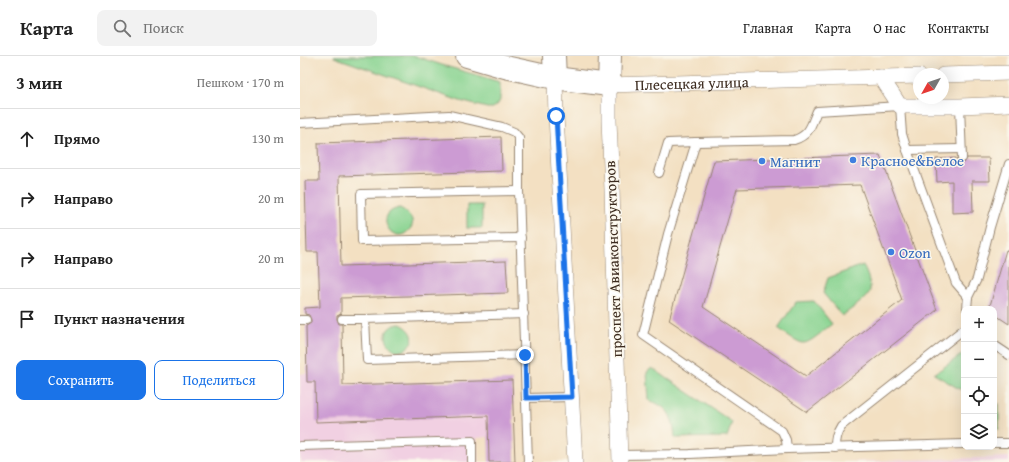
<!DOCTYPE html>
<html lang="ru">
<meta charset="utf-8">
<style>
body{margin:0;font-family:"Gentium Book Plus",serif;background:#f2f2f2;color:#222}
.controls{position:absolute;right:12px;bottom:12px;display:grid;overflow:hidden;border-radius:8px;box-shadow:0 4px 16px #0002}
.controls button{width:36px;height:36px;display:grid;place-items:center;padding:0;border:0;border-bottom:1px solid #e0e0e0;background:#fff;color:#222;font:20px sans-serif}
.compass{position:absolute;left:613px;top:12px;width:36px;height:36px;border-radius:50%;background:#fff;box-shadow:0 4px 16px #0002;rotate:230deg}
.stop{position:absolute;width:12px;height:12px;margin:-9px;border:3px solid #1a73e8;border-radius:50%;background:#fff}
.stop.end{background:#1a73e8;border-color:#fff;box-shadow:0 1px 4px #0008}
.list{margin:0;padding:0;list-style:none}
h2{display:flex;justify-content:space-between;align-items:center;height:52px;margin:0;padding:0 16px;font-size:17px}
h2 small{font-size:13px;font-weight:400;color:#767676}
.list li{display:grid;grid-template-columns:26px 1fr auto;gap:12px;align-items:center;box-sizing:border-box;height:60px;padding:0 16px;border-top:1px solid #e0e0e0}
.list b{display:block;font-size:15px;white-space:nowrap}
.list em{font-size:13px;font-style:normal;color:#767676}
.actions{display:flex;gap:8px;padding:12px 16px}
.actions a{flex:1;padding:9px 0;border:1px solid #1a73e8;border-radius:8px;text-align:center;font-size:14px;color:#1a73e8}
.actions .main{background:#1a73e8;color:#fff}
.icon{flex:none;width:22px;height:22px;fill:none;stroke:currentColor;stroke-width:2;stroke-linecap:round;stroke-linejoin:round}
.map{position:relative;flex:none;width:709px;height:406px;overflow:hidden}
header{display:flex;align-items:center;gap:24px;box-sizing:border-box;height:56px;padding:0 20px;background:#fff;border-bottom:1px solid #e0e0e0}
header strong{font-size:19px}
nav{display:flex;gap:22px;margin-inline-start:auto;font-size:14px}
.search{width:280px;height:36px;background:#f2f2f2;display:flex;align-items:center;gap:10px;box-sizing:border-box;padding:0 14px;border-radius:8px;color:#767676;font-size:15px}
main{display:flex}
aside{flex:1;background:#fff}
.map>svg:first-child{display:block}
.built{fill:#f1d0e2}
.green{fill:#88d390;stroke:#627e57}
.building{fill:#cc9bd3;fill-rule:evenodd}
.lines{fill:none;stroke-linecap:round;stroke-linejoin:round}
.lane-casing{stroke:#978570;stroke-width:10}
.street-casing{stroke:#978570;stroke-width:16}
.secondary-casing{stroke:#978570;stroke-width:24}
.lane{stroke:#fff;stroke-width:8}
.street{stroke:#fff;stroke-width:15}
.secondary{stroke:#fff;stroke-width:22}
.route{stroke:#1a73e8;stroke-width:5}
.shop-dot{fill:#3f7fe0;stroke:#fbf7ec;stroke-width:1.5}
.labels{text-anchor:middle;dominant-baseline:central;stroke-width:3;stroke-linejoin:round;paint-order:stroke}
.street-label{font-size:15px;fill:#3b2a1e;stroke:#fbf7ec}
.shop-label{font-size:15px;fill:#366cbe;stroke:#fbf7ec;text-anchor:start}
</style>
<header>
<strong>Карта</strong>
<div class="search"><svg class="icon" aria-label="search" viewBox="0 0 24 24"><circle cx="10" cy="10" r="6"/><path d="M15 15l6 6"/></svg>Поиск</div>
<nav><a>Главная</a><a>Карта</a><a>О нас</a><a>Контакты</a></nav>
</header>
<main>
<aside>
<h2>3 мин<small>Пешком · 170 m</small></h2>
<ul class="list">
<li><svg class="icon" aria-label="ahead" viewBox="0 0 24 24"><path d="M12 20V5M6 11l6-6 6 6"/></svg><div><b>Прямо</b></div><em>130 m</em></li>
<li><svg class="icon" aria-label="right" viewBox="0 0 24 24"><path d="M7 20v-9h11M14 6l5 5-5 5"/></svg><div><b>Направо</b></div><em>20 m</em></li>
<li><svg class="icon" aria-label="right" viewBox="0 0 24 24"><path d="M7 20v-9h11M14 6l5 5-5 5"/></svg><div><b>Направо</b></div><em>20 m</em></li>
<li><svg class="icon" aria-label="arrive" viewBox="0 0 24 24"><path d="M6 21V4h12l-3 4 3 4H6"/></svg><div><b>Пункт назначения</b></div></li>
</ul>
<div class="actions"><a class="main">Сохранить</a><a>Поделиться</a></div>
</aside>
<div class="map">
<svg width="709" height="406" viewBox="0 0 709 406">
<rect width="100%" height="100%" fill="#fbf7ec"/>
<filter id="ink" filterUnits="userSpaceOnUse"><feTurbulence type="fractalNoise" baseFrequency=".025" numOctaves="2"/><feDisplacementMap in="SourceGraphic" scale="8" xChannelSelector="R" yChannelSelector="G"/><feConvolveMatrix kernelMatrix="1 2 1 2 8 2 1 2 1" color-interpolation-filters="sRGB"/></filter>
<filter id="wash" filterUnits="userSpaceOnUse"><feTurbulence type="fractalNoise" baseFrequency=".012" numOctaves="4" result="noise"/><feDisplacementMap in="SourceGraphic" scale="16" xChannelSelector="R" yChannelSelector="G"/><feGaussianBlur stdDeviation="0.9" result="paint"/><feColorMatrix in="noise" values="0 0 0 0 0 0 0 0 0 0 0 0 0 0 0 0 0 1.4 0 .05"/><feComposite in="paint" operator="in"/></filter>
<g filter="url(#wash)">
<rect width="100%" height="100%" fill="#f3e0c2"/>
<!-- built -->
<g class="built">
<path d="M7 317 8 326H15L16 366 201 360 202 374H188V381L177 382 178 406H0V318Z"/>
<path d="M709 401V406H541Z"/>
</g>
<!-- green -->
<g class="green">
<path d="M34 0H115L142 9 200 26V44L198 48 193 52H187L160 45 34 1Z"/>
<rect x="167" y="149" width="15" height="23"/>
<path d="M100 152C108 156 118 166 109 174 108 175 106 177 104 178 89 185 74 156 100 152Z"/>
<path d="M563 209C566 216 571 226 570 234 569 242 548 255 542 260L523 237 528 222Z"/>
<path d="M514 245 532 268C526 272 510 288 503 287 496 286 484 276 478 272L496 246Z"/>
<path d="M100 268C108 271 118 281 109 289 108 291 106 293 105 294 89 301 74 271 100 268Z"/>
<path d="M664 297V329L661 334 634 318Z"/>
<path d="M352 312 432 366 427 381 375 382C374 370 372 356 361 350 357 347 353 346 349 344L347 316Z"/>
<rect x="694" y="348" width="5" height="25"/>
</g>
<g id="blocks">
<!-- building -->
<g class="building">
<path d="M201 81 202 115 39 120 41 210 206 205 208 237 41 242V258L37 260V263L39 268H42L43 329 212 324 215 406H189L188 360 16 366 15 326H7L6 270 11 267V264L9 259 5 258V252L20 251 18 196H7L5 125H19L18 87Z"/>
<path d="M580 99 637 254 507 356 369 264 414 105ZM560 129 602 244 506 320 403 251 428 163 437 133Z"/>
<path d="M656 102 658 105 662 107 665 106 667 102H689L690 125H672L673 156 652 157V125L637 126 636 103Z"/>
<path d="M706 194 709 195V268L694 258V253H689Z"/>
</g>
</g>
</g>
<g filter="url(#ink)">
<use href="#blocks" fill-opacity="0" stroke="#978570" stroke-width="1"/>
<g class="lines">
<!-- lane casing -->
<g class="lane-casing">
<g id="lane">
<path d="M660 50 662 102"/>
<path d="M0 67 149 59 202 71 214 76 219 82V135L228 406"/>
<path d="M607 94 661 93"/>
<path d="M359 117 368 87 396 86"/>
<path d="M219 135 61 138 62 185 221 182"/>
<path d="M667 253 668 241 677 223 690 171 709 108"/>
<path d="M224 258 65 263 67 304 225 299"/>
<path d="M42 263H65"/>
<path d="M0 264H6"/>
<path d="M694 289 709 299"/>
<path d="M226 342 272 341"/>
<path d="M694 387H709"/>
<path d="M0 390 172 385V406"/>
<path d="M535 392C535 383 536 378 541 370L664 273"/>
<path d="M487 393 486 384 482 375 343 279 368 178 396 86 494 84C510 79 511 69 517 55L600 50 602 78 607 94 656 227 668 241"/>
<path d="M319 399 390 398 487 393 664 388"/>
</g>
</g>
<!-- street casing -->
<g class="street-casing">
<g id="street">
<path d="M643 19 709 17"/>
<path d="M581 21 600 50H660L709 48"/>
<path d="M255 22 256 60 275 406"/>
<path id="s1" d="M320 406 312 133 309 65V29L619 20"/>
</g>
</g>
<!-- secondary casing -->
<g class="secondary-casing">
<g id="secondary">
<path d="M167 0 205 11 255 22 309 29 310 0"/>
<path d="M254 0 255 22"/>
</g>
</g>
<!-- lane -->
<use href="#lane" class="lane"/>
<!-- street -->
<use href="#street" class="street"/>
<!-- secondary -->
<use href="#secondary" class="secondary"/>
</g>
</g>
<g class="lines" filter="url(#ink)">
<!-- route -->
<path class="route" d="M225 299 226 342 272 341 256 60"/>
</g>
<!-- markers -->
<g class="shop-dot">
<circle cx="553" cy="104" r="4"/>
<circle cx="462" cy="105" r="4"/>
<circle cx="591" cy="196" r="4"/>
</g>
<g class="labels">
<!-- street labels -->
<g class="street-label">
<text stroke="none"><textPath href="#s1" startOffset="460">Плесецкая улица</textPath></text>
<text transform="translate(313 203) rotate(-92)">проспект Авиаконструкторов</text>
</g>
<!-- shop labels -->
<g class="shop-label">
<text x="561" y="104">Красное&amp;Белое</text>
<text x="470" y="105">Магнит</text>
<text x="599" y="196">Ozon</text>
</g>
</g>
</svg>
<div class="controls">
<button>+</button>
<button>−</button>
<button><svg class="icon" aria-label="locate" viewBox="0 0 24 24"><circle cx="12" cy="12" r="6"/><path d="M12 2v4M12 18v4M2 12h4M18 12h4"/></svg></button>
<button><svg class="icon" aria-label="layers" viewBox="0 0 24 24"><path d="M12 4l9 5-9 5-9-5zM3 14l9 5 9-5"/></svg></button>
</div>
<svg class="compass" viewBox="-18 -18 36 36"><path d="M0-13l5 13h-10z" fill="#e53935"/><path d="M0 13l5-13h-10z" fill="#767676"/></svg>
<div class="stop" style="left:256px;top:60px"></div>
<div class="stop end" style="left:225px;top:299px"></div>
</div>
</main>
